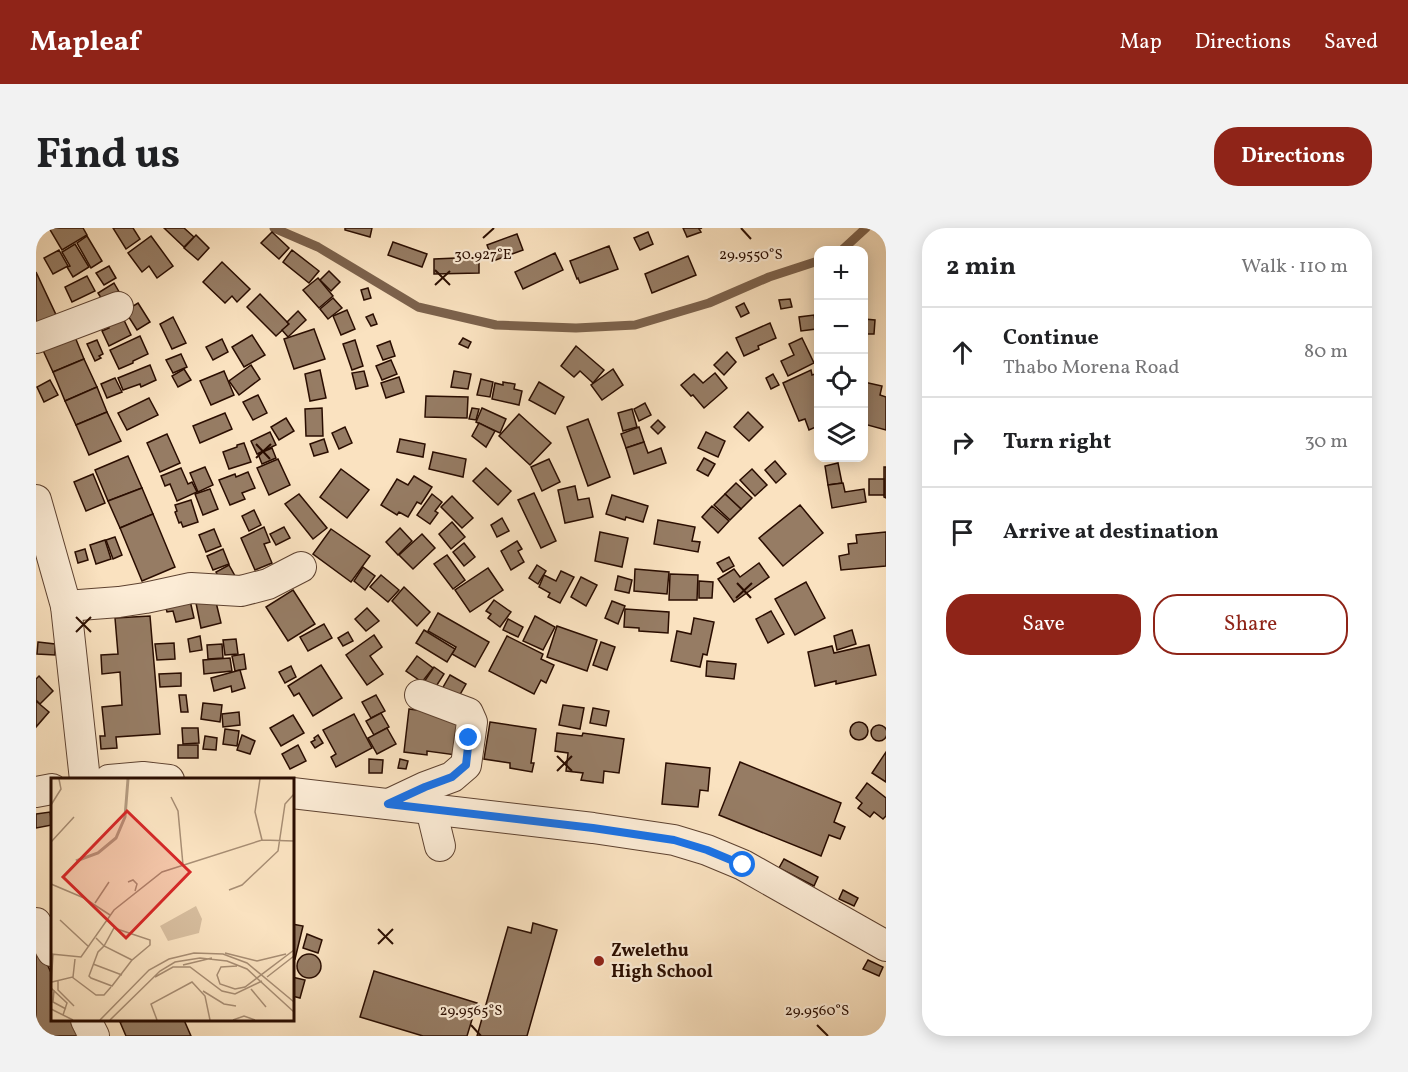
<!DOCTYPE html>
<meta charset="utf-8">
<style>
body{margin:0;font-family:Vollkorn,serif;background:#f2f2f2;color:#202124}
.controls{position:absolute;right:18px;top:18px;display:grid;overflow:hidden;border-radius:12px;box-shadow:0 3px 15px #0003}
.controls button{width:54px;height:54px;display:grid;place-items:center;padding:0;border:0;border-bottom:2px solid #e0e0e0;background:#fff;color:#202124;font:30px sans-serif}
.stop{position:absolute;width:18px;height:18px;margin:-14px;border:4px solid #1a73e8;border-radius:50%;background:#fff}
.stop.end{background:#1a73e8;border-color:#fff;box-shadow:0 2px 6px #0008}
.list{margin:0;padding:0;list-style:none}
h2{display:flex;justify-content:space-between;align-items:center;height:78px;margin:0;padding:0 24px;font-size:26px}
h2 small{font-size:20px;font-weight:400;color:#757577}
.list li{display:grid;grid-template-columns:39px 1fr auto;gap:18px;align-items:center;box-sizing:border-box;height:90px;padding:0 24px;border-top:2px solid #e0e0e0}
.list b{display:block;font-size:22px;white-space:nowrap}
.list p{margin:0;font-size:20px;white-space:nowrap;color:#757577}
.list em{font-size:20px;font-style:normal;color:#757577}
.actions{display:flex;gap:12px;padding:18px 24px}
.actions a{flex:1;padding:14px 0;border:2px solid #8f2418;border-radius:24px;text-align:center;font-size:21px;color:#8f2418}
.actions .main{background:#8f2418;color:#fff}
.icon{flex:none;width:33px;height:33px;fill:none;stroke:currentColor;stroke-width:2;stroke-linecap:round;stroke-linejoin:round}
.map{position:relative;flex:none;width:850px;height:808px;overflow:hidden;border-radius:24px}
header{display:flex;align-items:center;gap:36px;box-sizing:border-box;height:84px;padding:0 30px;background:#8f2418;color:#fff}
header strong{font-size:28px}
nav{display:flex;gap:33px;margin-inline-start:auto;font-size:21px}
.intro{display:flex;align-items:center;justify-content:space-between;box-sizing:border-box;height:144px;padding:0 36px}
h1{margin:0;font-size:42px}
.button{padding:15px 27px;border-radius:24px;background:#8f2418;color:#fff;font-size:21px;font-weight:700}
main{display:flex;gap:36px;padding:0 36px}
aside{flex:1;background:#fff;border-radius:24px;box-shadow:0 3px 15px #0003}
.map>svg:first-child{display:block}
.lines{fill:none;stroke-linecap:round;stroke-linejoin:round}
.stream{stroke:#7c624c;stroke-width:9}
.building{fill:#967c64;stroke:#2a0d00;stroke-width:1.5}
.minor-casing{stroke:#5e4230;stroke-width:32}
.minor{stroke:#fcecd6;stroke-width:30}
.route{stroke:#1a73e8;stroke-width:8}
.ticks{fill:none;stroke:#2a0d00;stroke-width:2}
.poi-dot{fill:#8f2418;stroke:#fcecd6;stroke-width:2}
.labels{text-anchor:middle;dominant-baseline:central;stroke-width:4.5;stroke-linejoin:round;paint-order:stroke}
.poi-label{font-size:18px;font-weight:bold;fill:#2a0d00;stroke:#fcecd6;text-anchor:start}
.inset-river{fill:none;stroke:#b39a7f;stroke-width:3}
.inset-road{fill:none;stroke:#a78d73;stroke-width:1.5}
.view{fill:#d62828;fill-opacity:0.15;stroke:#d62828;stroke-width:3}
.inset-edge{fill:none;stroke:#2a0d00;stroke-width:3}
.ticks-label{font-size:15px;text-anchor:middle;fill:#2a0d00;stroke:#fcecd6;stroke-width:4.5;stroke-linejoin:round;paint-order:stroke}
</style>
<header>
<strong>Mapleaf</strong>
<nav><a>Map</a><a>Directions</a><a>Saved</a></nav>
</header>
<div class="intro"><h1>Find us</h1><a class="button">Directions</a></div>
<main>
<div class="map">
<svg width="850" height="808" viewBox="0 0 850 808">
<rect width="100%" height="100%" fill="#fae2c0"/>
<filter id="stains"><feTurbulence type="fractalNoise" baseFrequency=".00333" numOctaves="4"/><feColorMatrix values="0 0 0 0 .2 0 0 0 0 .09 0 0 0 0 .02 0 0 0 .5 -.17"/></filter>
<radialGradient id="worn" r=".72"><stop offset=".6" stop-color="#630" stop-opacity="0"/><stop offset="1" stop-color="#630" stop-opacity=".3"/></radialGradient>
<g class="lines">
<!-- stream -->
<g class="stream">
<path d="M238 0 282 19 382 79 460 97 540 100 599 97 673 75 733 49 782 33"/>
<path d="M806 22 830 0"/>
</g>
</g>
<!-- building -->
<g class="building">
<path d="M13 0H47L51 7 26 22Z"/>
<path d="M77 0H97L104 11 90 21Z"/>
<path d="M128 0H148L158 9 148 19Z"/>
<path d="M309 0H336L334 9 309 2Z"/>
<path d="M647 0H666L663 1 665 4 651 9Z"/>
<path d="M236 4 253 20 243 31 225 15Z"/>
<path d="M612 4 617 16 604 22 598 10Z"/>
<path d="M481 6 487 22 457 33 451 17Z"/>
<path d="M160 7 173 20 162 32 148 20Z"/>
<path d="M51 8 66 33 55 40 41 15Z"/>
<path d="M115 8 137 38 121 50 113 38 106 44 92 25Z"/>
<path d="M357 14 391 26 386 39 352 27Z"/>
<path d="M39 16 53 39 37 49 31 39 34 38 26 24Z"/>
<path d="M573 18 582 41 544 55 542 50 541 51 534 33Z"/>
<path d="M23 22 32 38 17 46 8 30Z"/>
<path d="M256 22 283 43 273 55 247 34Z"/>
<path d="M519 25 527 42 487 61 479 44Z"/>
<path d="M652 28 660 47 616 65 609 46Z"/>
<path d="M443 29V45L398 46V31Z"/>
<path d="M186 34 214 61 201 74 196 68 189 75 167 54Z"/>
<path d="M73 38 80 50 68 57 60 45Z"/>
<path d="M293 43 304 54 295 63 284 52Z"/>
<path d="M0 44 22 91 0 101Z"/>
<path d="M51 48 59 63 36 74 29 59Z"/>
<path d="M282 50 297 68 283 80 267 62Z"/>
<path d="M78 55 86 69 70 78 62 65Z"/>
<path d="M332 60 335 70 328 72 325 62Z"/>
<path d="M224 66 253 96 240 108 211 79Z"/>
<path d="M297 70 306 80 292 91 284 81Z"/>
<path d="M754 71 756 79 745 81 743 72Z"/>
<path d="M102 75 114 94 101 102 89 83Z"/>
<path d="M708 75 713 85 705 89 700 79Z"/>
<path d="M311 82 319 101 305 107 297 88Z"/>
<path d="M262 83 270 92 252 109 246 102 253 96 251 94Z"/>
<path d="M337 86 341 96 335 98 330 89Z"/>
<path d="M778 87 780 101 765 103 763 89Z"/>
<path d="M137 89 150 115 136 121 124 96Z"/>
<path d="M87 90 95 107 73 118 66 103 73 100 71 97Z"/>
<path d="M828 91 839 92 838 106H828Z"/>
<path d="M734 95 740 110 722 118 723 121 708 128 700 110Z"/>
<path d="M278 101 289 131 258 141 248 111Z"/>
<path d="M37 104 48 131 17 144 5 118Z"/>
<path d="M216 107 229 127 208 139 196 119Z"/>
<path d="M104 108 112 126 97 133V135L83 141 74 122Z"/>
<path d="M427 110 435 114 432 120 423 116Z"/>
<path d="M766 110 778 135 752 148 745 133 758 127 753 116Z"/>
<path d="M186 111 192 124 177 132 170 119Z"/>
<path d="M61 112 67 126 63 128 65 130 59 133 51 116Z"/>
<path d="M319 112 327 138 316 142 307 116Z"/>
<path d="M354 113 359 128 347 132 341 118Z"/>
<path d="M540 118 568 142 557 155 544 143 538 149 525 138Z"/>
<path d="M691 124 700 134 688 147 678 137Z"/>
<path d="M145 126 151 139 137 145 130 132Z"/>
<path d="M48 131 61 159 29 173 17 144Z"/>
<path d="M355 132 361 146 346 152 340 138Z"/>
<path d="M114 137 120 152 105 159 104 156 87 162 82 150Z"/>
<path d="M215 137 224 151 203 167 193 153Z"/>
<path d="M148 141 155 152 142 159 136 148Z"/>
<path d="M577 141 587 157 566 172 555 157Z"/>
<path d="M284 142 290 170 274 173 269 146Z"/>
<path d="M775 142 776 147 782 145V198L773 202 769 191 763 193 747 155Z"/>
<path d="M188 143 198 167 175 177 164 153Z"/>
<path d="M328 143 332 158 320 161 316 145Z"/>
<path d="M418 143 435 146 432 161 415 159Z"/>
<path d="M679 145 691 160 668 180 657 167 655 168 645 157 658 146 667 155Z"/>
<path d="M737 146 743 157 735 161 730 150Z"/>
<path d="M363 149 368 164 350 170 345 155Z"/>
<path d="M79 150 86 164 71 170 65 156Z"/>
<path d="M445 151 457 154 454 169 441 167Z"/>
<path d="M14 152 22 167 8 174 1 159Z"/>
<path d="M467 154 479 156 478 161 486 163 483 177 456 171 459 155 467 157Z"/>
<path d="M503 154 528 169 519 186 493 172Z"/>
<path d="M828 154 846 158 844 167 850 169V202L828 196Z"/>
<path d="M61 159 71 184 40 197 29 173Z"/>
<path d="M222 167 231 185 217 192 207 174Z"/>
<path d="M390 168 432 169 431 190 389 189Z"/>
<path d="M113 170 122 187 91 202 82 185Z"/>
<path d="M609 175 615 187 603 193 598 181Z"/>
<path d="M286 180 287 208H270L269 181Z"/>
<path d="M436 180 443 181 440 192 433 191Z"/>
<path d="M446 180 470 191 464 205 440 194Z"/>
<path d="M596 181 601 199 587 203 582 185Z"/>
<path d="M71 184 85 213 53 227 40 197Z"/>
<path d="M712 184 727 199 713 213 698 199Z"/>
<path d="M189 185 196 201 164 215 157 198Z"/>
<path d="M483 186 515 215 494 237 463 208Z"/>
<path d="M250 190 258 203 243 212 235 199Z"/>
<path d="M552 191 574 249 552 258 531 199Z"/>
<path d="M622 192 629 199 622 206 615 199Z"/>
<path d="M443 195 459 203 450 219 436 208Z"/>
<path d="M309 199 316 215 303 221 296 205Z"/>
<path d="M603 199 608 214 590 220 585 206Z"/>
<path d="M234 204 240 217 221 226 215 213Z"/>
<path d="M670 204 689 213 682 229 662 220Z"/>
<path d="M131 206 144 235 124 244 111 215Z"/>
<path d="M288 211 292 224 278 228 274 216Z"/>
<path d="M364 211 389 216 387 229 361 224Z"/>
<path d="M608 214 612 225 625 220 630 235 598 246 590 220Z"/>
<path d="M208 215 215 234 193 241 187 224 201 219V217Z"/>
<path d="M236 220 240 230 226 236 222 226Z"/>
<path d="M397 224 430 231 427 249 393 241Z"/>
<path d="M92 228 106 260 72 273 59 242Z"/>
<path d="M668 230 679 236 672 248 661 242Z"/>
<path d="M242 231 254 257 233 267 221 240Z"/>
<path d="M513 231 524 254 506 263 495 239Z"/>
<path d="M739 233 750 246 740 255 729 242Z"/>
<path d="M802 235 806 255 792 257 789 238Z"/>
<path d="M169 239 177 257 162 264 154 245Z"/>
<path d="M848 239H850V270L848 269Z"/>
<path d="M145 240 152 256 156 254 161 264 141 273 134 256 129 258 125 248Z"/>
<path d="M450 240 475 263 462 277 437 253Z"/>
<path d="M305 241 333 262 311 290 284 269Z"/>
<path d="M716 241 731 257 719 268 704 252Z"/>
<path d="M212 244 219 260 206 265 209 271 194 277 183 252 199 246 200 249Z"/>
<path d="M57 246 69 275 50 283 38 254Z"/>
<path d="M378 248 396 259 385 276 381 274 372 289 363 284 361 287 345 277 361 251 372 257Z"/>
<rect x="833" y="251" width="15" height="16"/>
<path d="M700 255 716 270 705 281 689 266Z"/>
<path d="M807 255 809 264 828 261 830 274 796 280 792 257Z"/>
<path d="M539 258 542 272 553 270 557 289 529 295 522 262Z"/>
<path d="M106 260 117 286 84 300 72 273Z"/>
<path d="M174 261 182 281 167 287 159 266Z"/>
<path d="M498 265 520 313 505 320 482 272Z"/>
<path d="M263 266 291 300 277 311 249 276Z"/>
<path d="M396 266 406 274 399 283 402 285 394 296 381 287Z"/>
<path d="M689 266 705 281 694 292 678 277Z"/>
<path d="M576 267 612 278 607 294 590 289 589 292 570 286Z"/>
<path d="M416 268 437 290 426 300 405 279Z"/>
<path d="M155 272 162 294 147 299 145 294 143 295 139 284 141 283 139 277Z"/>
<path d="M764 277 787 305 747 338 723 310Z"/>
<path d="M676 278 693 293 682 305 666 289Z"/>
<path d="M218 282 225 297 213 303 206 288Z"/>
<path d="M117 286 139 339 106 353 84 300Z"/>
<path d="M466 290 473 303 461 309 455 297Z"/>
<path d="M622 292 659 299 656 313 664 314 662 324 618 316Z"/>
<path d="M416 294 429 309 415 321 403 306Z"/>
<path d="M228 299 234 314 228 316 236 335 219 342 205 310Z"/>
<path d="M248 299 254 310 240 317 234 306Z"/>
<path d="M364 300 376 313 362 327 350 314Z"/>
<path d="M178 301 185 318 170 324 163 307Z"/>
<path d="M295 301 334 328 315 354 277 326Z"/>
<path d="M564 304 592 310 586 339 559 333Z"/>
<path d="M850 304V338L805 342 803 328 813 326 812 316 821 315 820 307Z"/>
<path d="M386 306 399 320 377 341 363 327Z"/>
<path d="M79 309 86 327 77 331 70 312Z"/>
<path d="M69 312 75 331 60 336 54 317Z"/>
<path d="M481 313 486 321 482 323 488 334 475 342 465 323Z"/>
<path d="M428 315 439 329 428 338 417 324Z"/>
<path d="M49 321 52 332 42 335 39 324Z"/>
<path d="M187 321 193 336 177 342 171 328Z"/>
<path d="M411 327 429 352 417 361 398 336Z"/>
<path d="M693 329 698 338 687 344 681 335Z"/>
<path d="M723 335 733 349 698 374 682 351 698 341 704 349Z"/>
<path d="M193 337 199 348 185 354 180 344Z"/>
<path d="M501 337 510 343 502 356 493 350Z"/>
<path d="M327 339 339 348 329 362 318 353Z"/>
<path d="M452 340 467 362 434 384 419 362Z"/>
<path d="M599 341 633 344 631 366 598 363Z"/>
<path d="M525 343 538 349 524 375 512 369 514 365 503 359 508 347 520 353Z"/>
<path d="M634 346 662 347 661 372H633Z"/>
<path d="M345 347 363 362 352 374 334 359Z"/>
<path d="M582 348 596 352 593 365 579 362Z"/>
<path d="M545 349 561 357 550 378 535 369Z"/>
<path d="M663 353 677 354 676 370H663Z"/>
<path d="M770 354 789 390 759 407 739 371Z"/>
<path d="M368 359 394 384 381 398 356 373Z"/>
<path d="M257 362 279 396 252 413 230 379Z"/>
<path d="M153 368 158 390 140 394 137 383 131 384 128 373Z"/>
<path d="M179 370 185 395 165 400 160 375Z"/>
<path d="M458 372 475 384 464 399 452 390 455 386 450 383Z"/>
<path d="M576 373 589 378 582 396 569 390Z"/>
<path d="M331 380 343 393 330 403 319 391Z"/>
<path d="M589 381 633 384 632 405 603 403V400L588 399Z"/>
<path d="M735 383 748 406 732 415 720 391Z"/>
<path d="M402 385 453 414 439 439 416 426 420 419 392 403Z"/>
<path d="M114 388 124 506 80 509 81 520 65 521 64 508H69L66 479 86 477 84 444 66 446 65 427 82 426 79 390Z"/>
<path d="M499 388 519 399 507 422 487 413Z"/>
<path d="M658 390 678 394 671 427 667 426 664 439 635 433 641 403 655 406Z"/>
<path d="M472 391 487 399 482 409 467 402Z"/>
<path d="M288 396 296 410 272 423 264 409Z"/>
<path d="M521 398 561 412 551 443 511 429Z"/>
<path d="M388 402 419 421 411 434 380 415Z"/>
<path d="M816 402 820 416 801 422 798 408Z"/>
<path d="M312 404 317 413 307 418 302 410Z"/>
<path d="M338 407 346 419 334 428 347 446 331 457 310 427Z"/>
<path d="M164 408 166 422 154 424 152 411Z"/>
<path d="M471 408 507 426 505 431 518 437 510 455 505 452 498 466 453 443Z"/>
<path d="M200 411 202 426 189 427 187 412Z"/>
<path d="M2 414 19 416V427L1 426Z"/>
<path d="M565 414 579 419 571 442 557 437Z"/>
<path d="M138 415 139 431 121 432 119 416Z"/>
<path d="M186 416 187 430 172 431 171 417Z"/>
<path d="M833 417 840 447 800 456V453L779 458 772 424 796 418 798 425Z"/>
<path d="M208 426 210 441 199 443 196 428Z"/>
<path d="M381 428 397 440 386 454 370 443Z"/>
<path d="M194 430 196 443 168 446 167 432Z"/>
<path d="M671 433 700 436 698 451 670 448Z"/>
<path d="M285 437 306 470 277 488 263 465 258 468 252 458Z"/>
<path d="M255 438 260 449 249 455 243 444Z"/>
<path d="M398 439 408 446 399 460 388 454Z"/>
<path d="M204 442 209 460 196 464 195 458 178 463 175 450Z"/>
<path d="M145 445V458L124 459 123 446Z"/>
<path d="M414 447 430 456 422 470 406 461Z"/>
<path d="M3 448 17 463 4 476 0 472V451Z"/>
<path d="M143 467H150L152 484H145Z"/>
<path d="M340 467 349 483 335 490 326 474Z"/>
<path d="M0 473 13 484 0 499Z"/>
<path d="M167 475 186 477 184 494 165 491Z"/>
<path d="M527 477 548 480 544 501 523 497Z"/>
<path d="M557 480 573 483 570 498 554 495Z"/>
<path d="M373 481 425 488 420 527 391 523V527L368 524Z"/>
<path d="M203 484 204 497 187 499 186 486Z"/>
<path d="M345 485 353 499 338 507 330 493Z"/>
<path d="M318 486 336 520 300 539 295 529 300 526 287 502Z"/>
<path d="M257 487 268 505 245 518 234 500Z"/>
<circle cx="823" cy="503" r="9"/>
<path d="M454 494 500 501 495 535H498L496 544 474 540V535L448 531Z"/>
<circle cx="843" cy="505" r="8"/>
<path d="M146 500H162L163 515 147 516Z"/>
<path d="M351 500 360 516 341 526 332 510Z"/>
<path d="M189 501 203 503 201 518 187 516Z"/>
<path d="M521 505 546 508 547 505 588 511 583 545 568 543 567 555 545 552 547 545 530 543 532 525 519 523Z"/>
<path d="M206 507 219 513 214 526 201 522Z"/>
<path d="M282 507 287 515 279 520 275 514 279 512 278 510Z"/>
<path d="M169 508 181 510 180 522 167 521Z"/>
<rect x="142" y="517" width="20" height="13"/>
<path d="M262 517 270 533 254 541 246 526Z"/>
<path d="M850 524V554L836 545Z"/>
<path d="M333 531 347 532 346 545H333Z"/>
<path d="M364 531 372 533 370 541 362 540Z"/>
<path d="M704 534 805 575 798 594 809 599 804 611 793 607 785 628 683 587Z"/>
<path d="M630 535 674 540 672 563 664 562 662 579 626 576Z"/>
<path d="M831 555 850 570V588L847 591 838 584 834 589 822 580 826 575 820 570Z"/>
<path d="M14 584 16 597 0 600V586Z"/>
<path d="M748 631 782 649 778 658 743 640Z"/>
<path d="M807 662 822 670 818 678 803 671Z"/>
<path d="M497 695 521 702 491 808H441L472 699 495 705Z"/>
<path d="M256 696 267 698 259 731 256 730Z"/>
<path d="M271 706 286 712 282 725 267 720Z"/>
<path d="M0 711 16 747V792H36L44 808H0Z"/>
<circle cx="273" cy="738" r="12"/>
<path d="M832 732 847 739 843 748 827 741Z"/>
<path d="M338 743 441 775 431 808H387L324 789Z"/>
<path d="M256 749 269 752 264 770 256 768Z"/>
<path d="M91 792H148L155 808H90L84 794Z"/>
</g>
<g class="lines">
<!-- minor casing -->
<g class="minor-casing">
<g id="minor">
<path d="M0 110 82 79"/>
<path d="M0 272 30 378 49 552"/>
<path d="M30 378 83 374 109 370 155 360 205 363 232 356 265 339"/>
<path d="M73 552 107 549 133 552"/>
<path d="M0 564 16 561"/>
<path d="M256 565 557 600 638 612 671 622 707 637 850 718"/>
<path d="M353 576 389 559 416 549 430 537 436 494 432 485 384 467"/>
<path d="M395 581 404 618"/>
<path d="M0 695 16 723"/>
<path d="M50 792 58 808"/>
</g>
</g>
<!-- minor -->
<use href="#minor" class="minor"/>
</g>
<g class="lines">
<!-- route -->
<path class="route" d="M433 510 430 537 416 549 389 559 352 576 557 600 638 612 671 622 707 637"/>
</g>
<!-- ticks -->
<path class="ticks" d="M705 0 715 11M447 10 458 0M399 42 414 57M399 57 414 43M220 216 234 231M220 230 235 216M701 355 715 370M700 370 716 355M40 389 55 404M40 404 55 389M521 528 536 543M521 543 536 528M342 701 357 716M342 716 357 701M435 797 445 808M781 797 792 808"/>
<!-- markers -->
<circle class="poi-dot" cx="563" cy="733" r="6"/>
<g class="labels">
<!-- poi labels -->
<g class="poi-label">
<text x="575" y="723">Zwelethu<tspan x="575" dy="21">High School</tspan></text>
</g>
</g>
<!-- overview -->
<g transform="translate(15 550)">
<rect width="243" height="243" fill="#fae2c0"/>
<path d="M145 128 151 141 148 155 117 163 109 148Z" fill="#d7be9f"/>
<path class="inset-river" d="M25 83 47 75 65 60 74 39 77 1"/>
<path class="inset-road" d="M209 1 204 34 211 62M120 19 127 33 132 87M0 27 10 11 8 1M0 64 23 39M77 104 82 102 86 106 84 113M0 106 33 120 59 137M178 112 191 107 227 73 234 26 243 16M44 125 58 104M9 142 38 169M45 160 53 168 81 182 99 167V162L63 150 53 168 47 174 38 198 40 200 61 208 81 182M174 175 206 183 235 176M0 176 30 179 63 132 111 94 211 62 243 63M42 186 71 197M132 187 161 180M186 188 170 189 166 197 169 206 184 211 194 209 243 172M243 190V212M21 199 45 217H53L60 209M104 199 122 189H139L171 213 184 216 211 203M216 199 243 178M7 203V212L23 228M1 204 22 199 24 181M0 209 2 176M0 210 16 225 12 237M200 211 215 229M3 212 2 224 15 231M152 213 173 226 185 228M0 231 22 242M49 242 98 192 118 181 143 175 172 176 196 185 243 224M59 242 109 193 124 184 149 180 176 183 196 191 243 234M106 242 100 226 141 204 154 218 159 242M182 242 193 238 204 242"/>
<path class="view" d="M76 33 139 94 75 160 12 99Z"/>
<rect width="243" height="243" class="inset-edge"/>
</g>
<g class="ticks-label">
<text x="447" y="31">30.927°E</text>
<text x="715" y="31">29.9550°S</text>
<text x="435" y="787">29.9565°S</text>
<text x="781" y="787">29.9560°S</text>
</g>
<rect width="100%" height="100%" filter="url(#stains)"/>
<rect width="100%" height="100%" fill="url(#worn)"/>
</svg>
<div class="controls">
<button>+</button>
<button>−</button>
<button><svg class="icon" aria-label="locate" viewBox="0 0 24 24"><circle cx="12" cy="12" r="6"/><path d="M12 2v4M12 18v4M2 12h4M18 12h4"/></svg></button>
<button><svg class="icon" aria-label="layers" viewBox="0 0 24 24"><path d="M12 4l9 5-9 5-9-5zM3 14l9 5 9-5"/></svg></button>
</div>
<div class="stop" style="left:707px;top:637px"></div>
<div class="stop end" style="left:433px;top:510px"></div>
</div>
<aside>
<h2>2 min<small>Walk · 110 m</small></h2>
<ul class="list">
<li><svg class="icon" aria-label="ahead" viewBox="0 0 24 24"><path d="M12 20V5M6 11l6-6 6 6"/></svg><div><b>Continue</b><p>Thabo Morena Road</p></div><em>80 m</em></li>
<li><svg class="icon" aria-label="right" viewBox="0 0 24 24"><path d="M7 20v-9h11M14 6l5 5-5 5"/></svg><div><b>Turn right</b></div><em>30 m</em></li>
<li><svg class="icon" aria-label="arrive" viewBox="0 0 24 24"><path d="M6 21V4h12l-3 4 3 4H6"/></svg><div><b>Arrive at destination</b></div></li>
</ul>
<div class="actions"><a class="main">Save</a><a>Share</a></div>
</aside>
</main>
